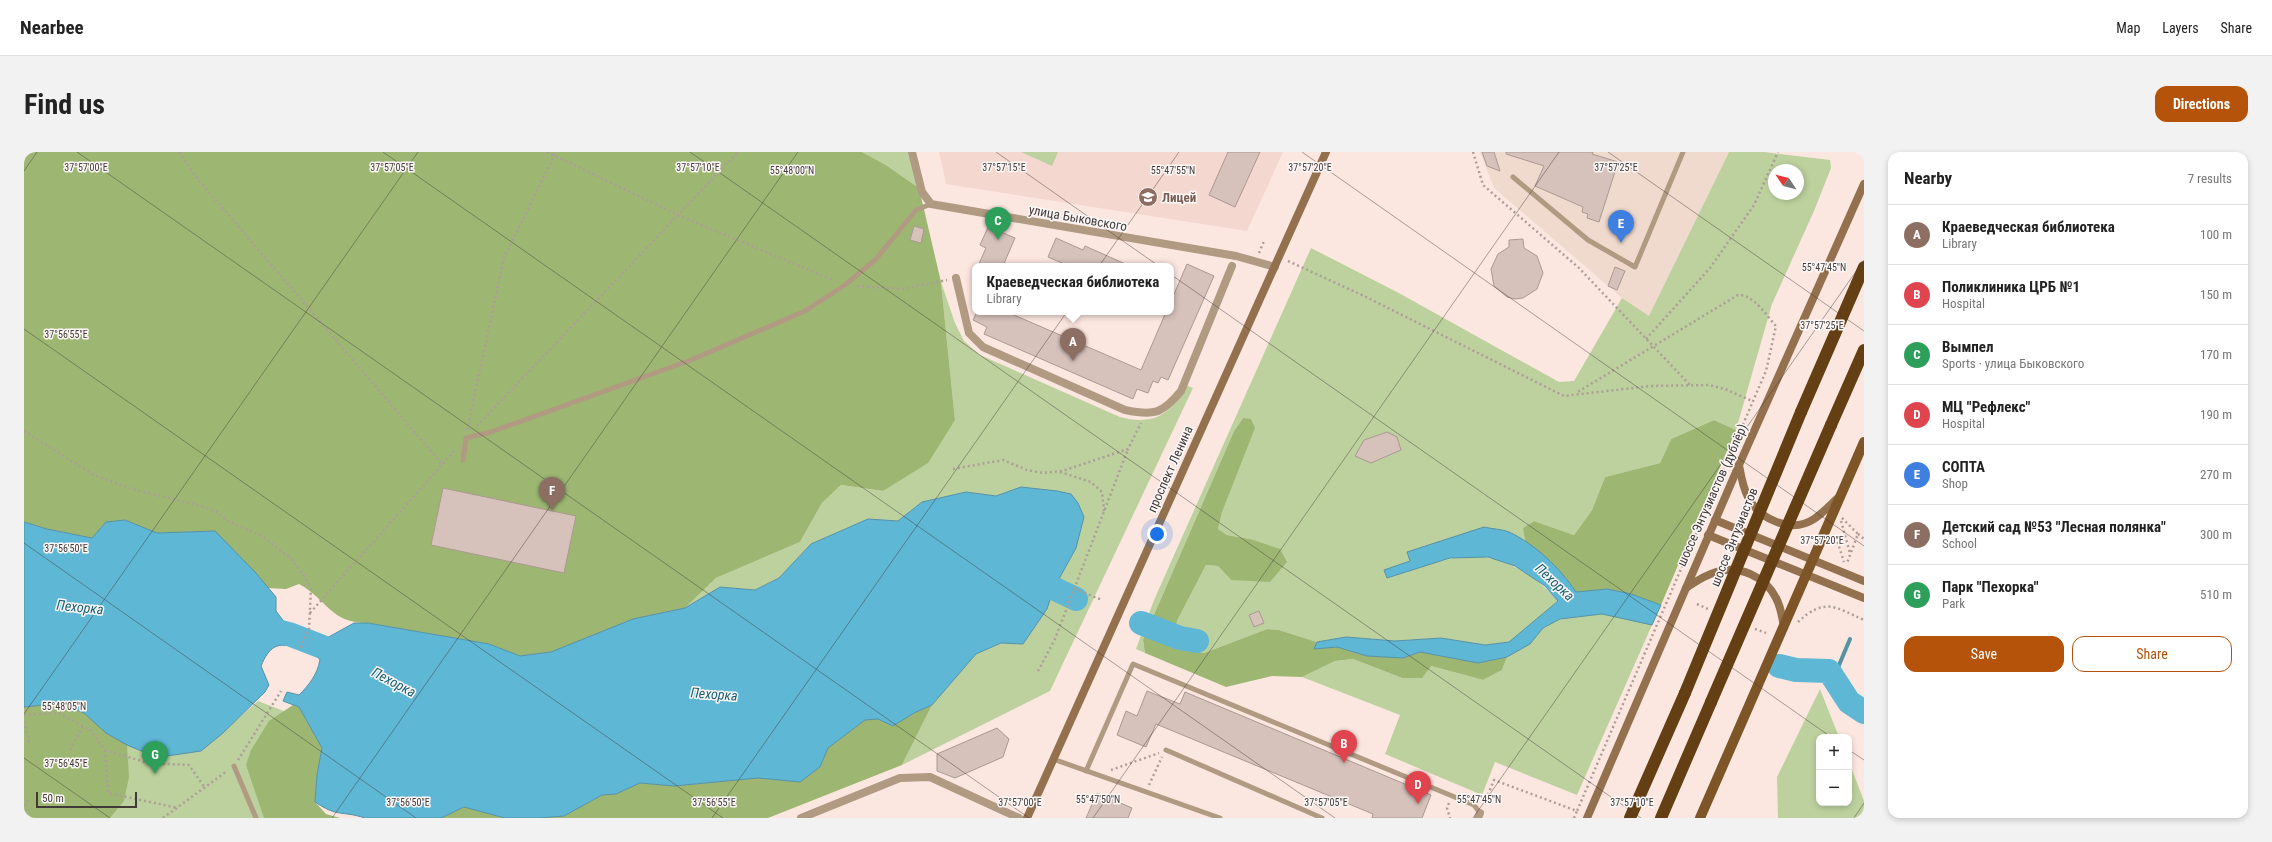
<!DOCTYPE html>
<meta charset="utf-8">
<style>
body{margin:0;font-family:"Roboto Condensed",sans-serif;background:#f2f2f2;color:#222}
.controls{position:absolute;right:12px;bottom:12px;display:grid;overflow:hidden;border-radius:8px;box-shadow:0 2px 6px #0003}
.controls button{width:36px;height:36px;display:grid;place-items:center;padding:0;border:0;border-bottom:1px solid #e0e0e0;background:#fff;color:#222;font:20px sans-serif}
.compass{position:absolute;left:1744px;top:12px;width:36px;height:36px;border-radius:50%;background:#fff;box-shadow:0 2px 6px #0003;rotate:305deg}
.scale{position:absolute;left:12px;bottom:10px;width:101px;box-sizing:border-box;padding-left:4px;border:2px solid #423a38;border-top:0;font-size:11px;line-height:14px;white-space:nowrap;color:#423a38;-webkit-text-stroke:3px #fcf8f7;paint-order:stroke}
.you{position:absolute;left:1133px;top:382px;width:14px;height:14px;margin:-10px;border:3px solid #fff;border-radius:50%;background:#1a73e8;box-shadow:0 0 0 6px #1a73e833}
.badge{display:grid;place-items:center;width:26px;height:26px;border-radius:50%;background:#b45309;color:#fff;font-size:13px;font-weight:700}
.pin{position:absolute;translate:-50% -33px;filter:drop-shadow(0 1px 2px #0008)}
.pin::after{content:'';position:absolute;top:21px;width:14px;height:12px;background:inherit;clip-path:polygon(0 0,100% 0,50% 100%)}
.popup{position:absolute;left:948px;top:111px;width:202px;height:52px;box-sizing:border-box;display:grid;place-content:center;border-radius:8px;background:#fff;filter:drop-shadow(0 1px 3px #0005);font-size:13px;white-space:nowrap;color:#767676}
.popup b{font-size:15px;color:#222}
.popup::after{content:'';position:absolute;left:50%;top:100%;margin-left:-8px;border:8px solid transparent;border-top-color:#fff}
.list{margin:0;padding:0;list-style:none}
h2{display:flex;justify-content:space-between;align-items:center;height:52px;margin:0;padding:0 16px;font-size:17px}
h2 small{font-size:13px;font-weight:400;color:#767676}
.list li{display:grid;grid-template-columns:26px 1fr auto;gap:12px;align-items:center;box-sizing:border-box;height:60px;padding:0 16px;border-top:1px solid #e0e0e0}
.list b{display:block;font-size:15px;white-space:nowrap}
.list p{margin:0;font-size:13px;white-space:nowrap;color:#767676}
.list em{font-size:13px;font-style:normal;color:#767676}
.actions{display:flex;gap:8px;padding:12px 16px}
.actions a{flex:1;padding:9px 0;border:1px solid #b45309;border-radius:12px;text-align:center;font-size:14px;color:#b45309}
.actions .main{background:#b45309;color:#fff}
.map{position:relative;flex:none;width:1840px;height:666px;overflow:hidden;border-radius:12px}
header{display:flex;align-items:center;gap:24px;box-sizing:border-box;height:56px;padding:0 20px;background:#fff;border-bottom:1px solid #e0e0e0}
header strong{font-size:19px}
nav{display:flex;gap:22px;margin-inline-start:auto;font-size:14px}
.intro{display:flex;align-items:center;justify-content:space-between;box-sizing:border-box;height:96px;padding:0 24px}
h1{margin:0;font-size:28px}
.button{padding:10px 18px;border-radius:12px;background:#b45309;color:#fff;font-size:14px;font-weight:700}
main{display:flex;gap:24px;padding:0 24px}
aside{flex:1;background:#fff;border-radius:12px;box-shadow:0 2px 6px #0003}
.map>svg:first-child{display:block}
.commercial{fill:#f0dace}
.built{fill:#f4d7ce}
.green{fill:#bdd19e;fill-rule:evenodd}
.forest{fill:#9db773}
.water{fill:#5db7d5;stroke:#5592a6}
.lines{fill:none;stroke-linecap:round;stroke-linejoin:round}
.stream{stroke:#5592a6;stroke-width:4}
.river{stroke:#5db7d5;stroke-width:24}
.building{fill:#d6c2bb;stroke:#ab9891}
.path{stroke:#ac9d98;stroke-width:2.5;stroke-dasharray:2 3;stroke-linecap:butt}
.lane{stroke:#b19a82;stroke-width:5}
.street{stroke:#b19a82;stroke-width:8}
.secondary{stroke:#93714e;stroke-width:8}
.primary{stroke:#7d5527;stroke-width:10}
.highway{stroke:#643f13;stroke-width:12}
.path-bridge{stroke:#ac9d98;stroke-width:2.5;stroke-dasharray:2 3;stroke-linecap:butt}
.highway-bridge{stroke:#643f13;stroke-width:12}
.ticks{fill:none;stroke:#423a38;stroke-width:1;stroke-opacity:0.45}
.labels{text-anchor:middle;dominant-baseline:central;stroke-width:3;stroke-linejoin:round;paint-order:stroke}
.education-label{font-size:13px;font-weight:bold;fill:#785e54;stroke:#fcf8f7;text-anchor:start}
.street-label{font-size:13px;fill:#423a38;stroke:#fcf8f7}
.water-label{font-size:14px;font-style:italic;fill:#175f74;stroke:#fcf8f7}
.ticks-label{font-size:10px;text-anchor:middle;fill:#423a38;stroke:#fcf8f7;stroke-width:3;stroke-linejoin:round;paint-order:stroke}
</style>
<header>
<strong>Nearbee</strong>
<nav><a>Map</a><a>Layers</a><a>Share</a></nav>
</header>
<div class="intro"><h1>Find us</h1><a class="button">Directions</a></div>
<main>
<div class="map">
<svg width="1840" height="666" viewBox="0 0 1840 666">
<rect width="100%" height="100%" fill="#fce7e0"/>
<!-- commercial -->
<path class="commercial" d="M1456 0H1705L1625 165 1598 146 1470 36Z"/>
<!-- built -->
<path class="built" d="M915 0H1259L1223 79 922 32Z"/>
<!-- green -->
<g class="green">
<path d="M838 0H886L895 36 862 13Z"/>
<path d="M997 0H1034L1028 14Z"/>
<path d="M1705 0H1740L1806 8 1807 16 1790 59 1748 152 1712 278 1690 268 1647 287 1636 311 1581 325 1568 358 1550 383 1510 369 1499 376 1501 389 1484 380 1383 401 1386 409 1360 418 1363 426C1384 420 1404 412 1425 407 1467 396 1507 418 1534 449L1485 490 1461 493 1417 486 1371 489 1322 485 1293 490 1255 478 1243 477 1180 501 1161 497 1150 489 1153 469 1182 413 1194 414 1207 428 1226 387 1203 383 1194 377 1219 266 1210 279 1119 488 1121 501 1112 497 1130 448 1287 96 1373 140 1535 230 1550 229 1598 146 1625 164ZM1750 18H1774V42H1750Z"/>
<path d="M917 130 931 171 940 189 956 203 1096 265C1129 274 1148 262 1162 233L1169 236 1026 539 878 613 908 553 952 502 977 491 999 492 1023 457 1030 436 1052 396 997 335 972 344 942 340 898 350 874 369 844 367 787 392 755 426 731 438 696 435 661 456 692 426 776 390 798 351 817 333 859 339 931 268Z"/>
<path d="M1578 462 1628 473 1553 643 1471 610 1458 643 1361 602 1376 563 1278 525 1311 509 1329 507 1378 526 1407 514 1459 528 1478 518 1483 505 1506 492 1519 476 1536 467Z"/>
<path d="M1796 537 1815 585H1795V651H1825V610L1840 649V666H1754L1753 625Z"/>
<path d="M234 549 273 564 251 666H0V555L36 551 127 603 143 604 177 599Z"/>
</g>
<!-- forest -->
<g class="forest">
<path d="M0 0H838L862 13 895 36 917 130 931 268 904 311 859 339 817 333 798 351 776 390 692 426 661 456 609 467 527 500 496 504 465 492 344 471C306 471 304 448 275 432L262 437 243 436 231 420 190 379 133 381 101 368 82 370 68 386 23 377 0 370Z"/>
<path d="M1219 266 1227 267 1231 276 1198 360 1194 377 1203 383 1226 387 1256 397 1263 410 1246 430 1207 428 1194 414 1182 413 1153 469 1150 490 1161 497 1180 501 1243 477 1255 478 1293 490 1291 496 1313 495 1343 504 1379 506 1396 500 1454 511 1483 505 1478 518 1459 528 1407 514 1398 526H1378L1329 507 1311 509 1278 525 1248 524 1202 535 1121 501 1119 488 1210 279Z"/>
<path d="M1690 268 1712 278 1637 453 1607 442 1583 437 1552 440C1539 419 1520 405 1501 389L1499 376 1510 369 1550 383 1568 358 1581 325 1636 311 1647 287Z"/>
<path d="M36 551 60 561 82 581 103 593 105 625 100 649 86 666H0V555Z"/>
<path d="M269 553 275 555 298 596 293 623 291 650 302 662 316 666H240L222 613 227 598 245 569Z"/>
<path d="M908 553 878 613 744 666H515L540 664 578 643 592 642 616 631 650 634 734 626 776 630 796 615 804 596 841 568 854 567 869 574 890 561Z"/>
<path d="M440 655 481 666H417Z"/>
</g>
<!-- water -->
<g class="water">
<path d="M997 335 1033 339 1047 342 1054 351 1060 365 1052 396 1030 436 1023 457 999 492 977 491 952 502 908 553 890 561 869 574 854 567 841 568 804 596 796 615 776 630 734 626 650 634 616 631 592 642 578 643 540 664 515 666H481L440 655 417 666H341C316 658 315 666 291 650L293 623 298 596 275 555 259 549 263 540 275 543C285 533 293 523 296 508L294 505 279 498 287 481 301 487 330 471H344L465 492 496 504 527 500 609 467 661 456 696 435 731 438 755 426 787 392 844 367 874 369 898 350 942 340 972 344Z"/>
<path d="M101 368 133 381 191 379 231 420 252 445V459L261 471 281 479 273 496C253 489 245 495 237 514L245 533 241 540 199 581 177 599 143 604 127 603 103 593 82 581 60 561 36 551 0 555V370L23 377 68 386 82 370Z"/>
<path d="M1460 375C1468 377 1478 377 1485 380 1511 392 1536 416 1552 440L1583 437 1607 442 1637 453 1628 473 1578 462 1536 467 1519 476 1506 492 1483 505 1454 511 1396 500 1379 506 1343 504 1313 495 1290 497 1293 490 1322 485 1371 489 1417 486 1461 493 1485 490 1534 449 1521 434 1491 414 1464 405 1426 406 1363 426 1360 418 1386 409 1383 400Z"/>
</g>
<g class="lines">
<!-- stream -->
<path class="stream" d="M1810 525 1826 487"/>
<!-- river -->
<g class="river">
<path d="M1000 427 1012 428 1052 447"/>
<path d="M1117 471 1156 486 1173 489"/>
<path d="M246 477 265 482 314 501"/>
<path d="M1755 514 1772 518 1805 519 1825 550 1840 560"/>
</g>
</g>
<!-- building -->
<g class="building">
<path d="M1204 0H1236L1211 55 1185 43Z"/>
<path d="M1458 0H1470L1476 19 1463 14Z"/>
<path d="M1482 0H1569L1568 2 1594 10 1575 70 1563 66 1564 62 1558 60 1559 55 1511 34 1520 14 1482 2Z"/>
<path d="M966 71 979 77 977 80 991 86 979 114H954L962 96 956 93Z"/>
<path d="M890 74 900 77 897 91 886 88Z"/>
<path d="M1032 86 1059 98 1061 94 1106 114H1045L1024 105Z"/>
<path d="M1499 87 1500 96 1513 104 1519 121 1513 137 1499 146 1491 147 1483 145 1470 134 1467 117 1474 102 1485 95V88Z"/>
<path d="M1163 112 1190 124 1144 228 1137 225 1134 231 1129 229 1124 241 1113 237 1109 247 960 182 963 175 949 168 953 160H983L1117 218 1142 160H1147V149Z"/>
<path d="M1591 115 1601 119 1593 138 1584 134Z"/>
<path d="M1363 280 1373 285 1377 298 1347 311 1331 304 1340 288Z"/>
<path d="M419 336 552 364 540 421 407 393Z"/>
<path d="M1235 459 1240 471 1230 475 1225 463Z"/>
<path d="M1123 539 1156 552 1161 540 1407 643 1398 666H1348L1349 662 1132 572 1122 595 1093 583 1102 559 1113 564Z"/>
<path d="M973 576 985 587 979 605 931 626 913 619V602Z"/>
<path d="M1073 641 1108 656 1104 666H1062Z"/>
</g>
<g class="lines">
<!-- path -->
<g class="path">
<path d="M155 0 172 25 418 312"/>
<path d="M523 0 654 63 811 129"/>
<path d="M1449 0 1459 33 1555 116 1666 233"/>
<path d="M1235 101 1240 89"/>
<path d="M1264 109 1340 144 1540 244 1626 234 1685 233 1701 237 1728 249"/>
<path d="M833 134 878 137 923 128"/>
<path d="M1622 187 1686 116 1730 53 1754 0"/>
<path d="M453 274 714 0"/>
<path d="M443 278 480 106 532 0"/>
<path d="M0 279 68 322 108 337 181 355 193 360 203 369 238 384 266 406 279 422 287 436 285 477 276 497"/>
<path d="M929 317 979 308 1003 318 1019 321 1038 319 1104 297 1117 271"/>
<path d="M1036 320 1067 330 1078 340 1080 359"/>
<path d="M1818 366 1834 382 1823 411"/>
<path d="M1817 369 1826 401"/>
<path d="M1834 382 1840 387"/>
<path d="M1812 385 1820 410"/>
<path d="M1051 437 1078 448"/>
<path d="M1673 452 1684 457"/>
<path d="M286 461 432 297"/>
<path d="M1774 470C1801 445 1811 455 1840 468"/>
<path d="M1731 477 1742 481"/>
<path d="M1014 519 1031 487 1104 297"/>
<path d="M0 569 6 593"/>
<path d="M46 598 59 574"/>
<path d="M81 598 84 641 154 656"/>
<path d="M214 608 257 539"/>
<path d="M1087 618 1135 601"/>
<path d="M1125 633 1138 605"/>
<path d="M1425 651 1423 656 1426 666"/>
<path d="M1460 652 1470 628 1553 659 1742 219 1752 174C1742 163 1729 142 1714 143L1552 241"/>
<path d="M0 659 4 646"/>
<path d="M139 666 203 619"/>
<path d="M1550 666 1553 659"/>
</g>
<!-- lane -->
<g class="lane">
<path d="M1489 25 1564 88 1611 115 1659 0"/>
<path d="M439 308 442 286 467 280 667 208 781 159 821 133 852 107 892 58 907 52"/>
<path d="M1142 598 1298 666"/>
<path d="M1029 607 1196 666"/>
<path d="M210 614 232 666"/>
<path d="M1062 619 1109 512 1450 653 1456 661"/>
</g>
<!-- street -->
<g class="street">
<path d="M888 0 898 40 907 52 1212 104 1251 115"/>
<path d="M932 126 945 181 959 195 1101 258C1130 264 1138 262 1157 239L1208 114"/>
<path d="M777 666 876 626 906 625 995 666"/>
<path d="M1454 666 1456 661"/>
</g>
<!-- secondary -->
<g class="secondary">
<path d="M1715 313C1717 324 1719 336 1724 345 1735 367 1767 382 1790 367 1799 361 1807 352 1815 345"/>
<path d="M1691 368 1840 429"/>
<path d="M1684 383 1840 446"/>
<path d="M1662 436C1671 430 1681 423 1692 420 1715 413 1741 424 1752 446 1757 455 1758 465 1760 475"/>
<path d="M1003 666 1302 0"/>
<path d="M1563 666 1715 313 1840 32"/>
</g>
<!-- primary -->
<path class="primary" d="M1676 666 1840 290"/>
<!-- highway -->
<g class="highway">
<path d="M1777 260 1840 115"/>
<path d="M1807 273 1840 198"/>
<path d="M1606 666 1661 541"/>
<path d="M1637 666 1687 550"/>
</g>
<!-- path-bridge -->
<path class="path-bridge" d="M0 563 35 561 66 578 81 598 124 611 165 613 181 636"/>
<!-- highway-bridge -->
<g class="highway-bridge">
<path d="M1661 541 1777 260"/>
<path d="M1687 550 1807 273"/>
</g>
</g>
<!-- ticks -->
<path class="ticks" d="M53 0 1005 666M359 0 1311 666M666 0 1617 666M972 0 1807 585M1278 0 1840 394M1584 0 1840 179M0 19 13 0M0 177 699 666M0 391 392 666M0 562 394 0M1825 598 1840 608M0 606 86 666M308 666 774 0M688 666 1155 0M1069 666 1535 0M1449 666 1840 108M1830 666 1840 651"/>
<!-- icons -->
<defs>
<g id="school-disc" transform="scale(1)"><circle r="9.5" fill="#8d6e63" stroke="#fcf8f7"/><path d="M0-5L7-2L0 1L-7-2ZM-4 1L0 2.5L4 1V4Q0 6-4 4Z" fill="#fff"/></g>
</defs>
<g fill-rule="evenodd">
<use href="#school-disc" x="1124" y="45"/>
</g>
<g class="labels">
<!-- education labels -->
<g class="education-label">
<text x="1138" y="45">Лицей</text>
</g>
<!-- street labels -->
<g class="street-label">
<text transform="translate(1054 66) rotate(10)">улица Быковского</text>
<text transform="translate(1146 317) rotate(-66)">проспект Ленина</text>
<text transform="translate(1688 343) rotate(-66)">шоссе Энтузиастов (дублёр)</text>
<text transform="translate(1710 385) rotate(-68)">шоссе Энтузиастов</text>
</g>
<!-- water labels -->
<g class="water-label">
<text transform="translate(1531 430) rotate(43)">Пехорка</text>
<text transform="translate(56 455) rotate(6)">Пехорка</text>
<text transform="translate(370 530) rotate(28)">Пехорка</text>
<text transform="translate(690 542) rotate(4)">Пехорка</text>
</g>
</g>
<g class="ticks-label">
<text x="62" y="19">37°57'00"E</text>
<text x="368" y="19">37°57'05"E</text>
<text x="674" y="19">37°57'10"E</text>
<text x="980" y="19">37°57'15"E</text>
<text x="1286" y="19">37°57'20"E</text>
<text x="1592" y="19">37°57'25"E</text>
<text x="768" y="22">55°48'00"N</text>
<text x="1149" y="22">55°47'55"N</text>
<text x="1800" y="119">55°47'45"N</text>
<text x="1798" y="177">37°57'25"E</text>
<text x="42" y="186">37°56'55"E</text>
<text x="1798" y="392">37°57'20"E</text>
<text x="42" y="400">37°56'50"E</text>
<text x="40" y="558">55°48'05"N</text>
<text x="42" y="615">37°56'45"E</text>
<text x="1074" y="651">55°47'50"N</text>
<text x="1455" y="651">55°47'45"N</text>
<text x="384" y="654">37°56'50"E</text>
<text x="690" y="654">37°56'55"E</text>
<text x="996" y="654">37°57'00"E</text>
<text x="1302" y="654">37°57'05"E</text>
<text x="1608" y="654">37°57'10"E</text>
</g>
</svg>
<div class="controls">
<button>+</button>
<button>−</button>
</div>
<svg class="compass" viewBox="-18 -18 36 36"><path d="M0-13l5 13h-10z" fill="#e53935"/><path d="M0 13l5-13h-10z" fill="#767676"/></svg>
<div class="scale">50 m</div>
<div class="you"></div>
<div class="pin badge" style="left:1049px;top:209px;background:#8d6e63">A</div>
<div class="popup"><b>Краеведческая библиотека</b>Library</div>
<div class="pin badge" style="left:1320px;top:611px;background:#e0444e">B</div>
<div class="pin badge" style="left:974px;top:88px;background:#2e9e5b">C</div>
<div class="pin badge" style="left:1394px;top:652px;background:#e0444e">D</div>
<div class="pin badge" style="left:1597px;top:91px;background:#3f7fe0">E</div>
<div class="pin badge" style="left:528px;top:358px;background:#8d6e63">F</div>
<div class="pin badge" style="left:131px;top:622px;background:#2e9e5b">G</div>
</div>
<aside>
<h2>Nearby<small>7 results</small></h2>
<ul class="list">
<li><span class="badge" style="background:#8d6e63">A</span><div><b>Краеведческая библиотека</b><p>Library</p></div><em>100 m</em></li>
<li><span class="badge" style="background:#e0444e">B</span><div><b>Поликлиника ЦРБ №1</b><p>Hospital</p></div><em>150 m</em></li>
<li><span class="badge" style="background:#2e9e5b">C</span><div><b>Вымпел</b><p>Sports · улица Быковского</p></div><em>170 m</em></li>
<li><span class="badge" style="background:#e0444e">D</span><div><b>МЦ &quot;Рефлекс&quot;</b><p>Hospital</p></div><em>190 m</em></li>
<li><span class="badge" style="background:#3f7fe0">E</span><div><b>СОПТА</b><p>Shop</p></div><em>270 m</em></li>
<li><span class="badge" style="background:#8d6e63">F</span><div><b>Детский сад №53 &quot;Лесная полянка&quot;</b><p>School</p></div><em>300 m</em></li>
<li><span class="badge" style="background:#2e9e5b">G</span><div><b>Парк &quot;Пехорка&quot;</b><p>Park</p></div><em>510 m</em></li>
</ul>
<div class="actions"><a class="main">Save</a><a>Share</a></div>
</aside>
</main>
